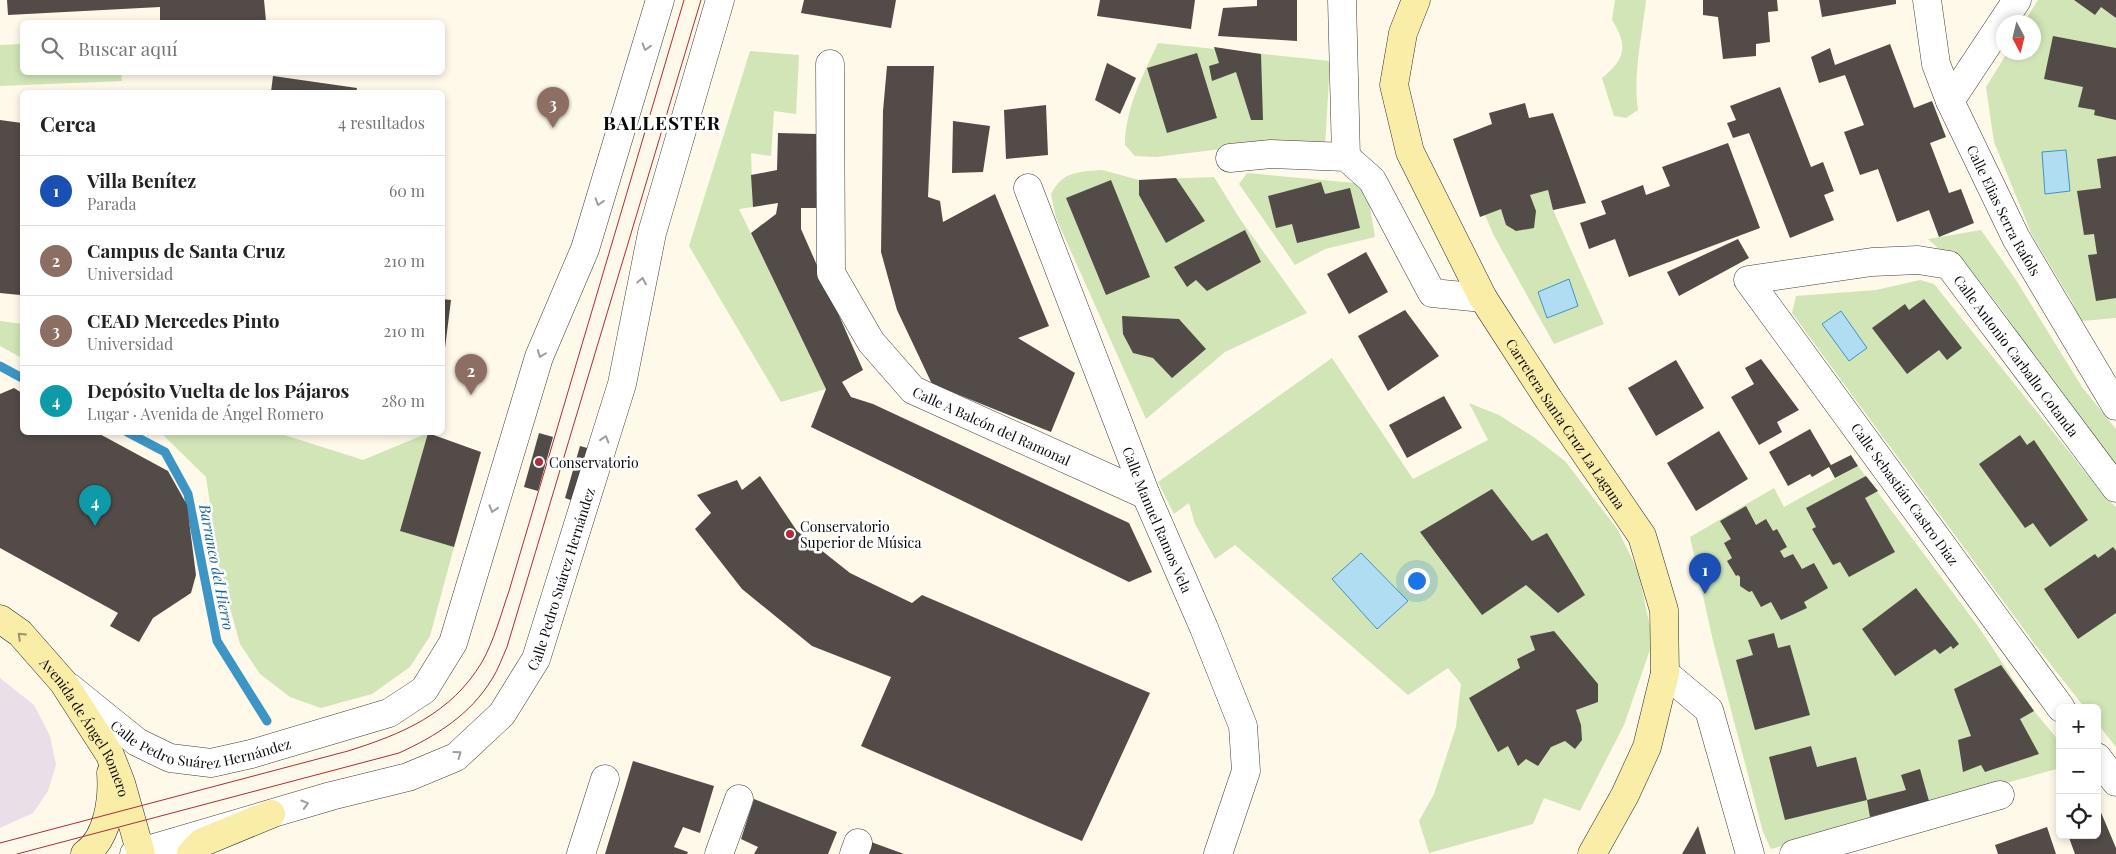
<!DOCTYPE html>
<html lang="es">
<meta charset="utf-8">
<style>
body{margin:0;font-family:"Playfair Display",serif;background:#f2f2f2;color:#222}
.controls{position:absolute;right:15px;bottom:15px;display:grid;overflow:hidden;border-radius:8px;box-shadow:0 2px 8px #0003}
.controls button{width:45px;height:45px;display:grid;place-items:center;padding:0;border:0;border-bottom:1px solid #e0e0e0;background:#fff;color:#222;font:25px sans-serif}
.compass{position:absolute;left:1996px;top:15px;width:45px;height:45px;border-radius:50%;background:#fff;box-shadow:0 2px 8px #0003;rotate:173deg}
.you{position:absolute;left:1416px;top:580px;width:18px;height:18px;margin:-12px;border:4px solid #fff;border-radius:50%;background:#1a73e8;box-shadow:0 0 0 8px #1a73e833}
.badge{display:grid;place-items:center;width:32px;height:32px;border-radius:50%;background:#111827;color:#fff;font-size:16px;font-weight:700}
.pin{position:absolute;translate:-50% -41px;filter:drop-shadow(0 1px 2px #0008)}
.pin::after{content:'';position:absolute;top:26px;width:18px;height:15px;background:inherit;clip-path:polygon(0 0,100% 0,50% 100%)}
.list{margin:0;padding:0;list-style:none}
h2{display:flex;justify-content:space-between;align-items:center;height:65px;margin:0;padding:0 20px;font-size:21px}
h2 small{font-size:16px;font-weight:400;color:#767676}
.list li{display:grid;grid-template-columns:32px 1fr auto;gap:15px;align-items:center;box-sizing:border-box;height:70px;padding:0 20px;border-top:1px solid #e0e0e0}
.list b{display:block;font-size:19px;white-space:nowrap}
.list p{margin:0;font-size:16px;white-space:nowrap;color:#767676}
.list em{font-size:16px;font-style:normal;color:#767676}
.icon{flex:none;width:28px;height:28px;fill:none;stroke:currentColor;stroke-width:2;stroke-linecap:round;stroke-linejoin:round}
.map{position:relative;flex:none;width:2116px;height:854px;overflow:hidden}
.search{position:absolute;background:#fff;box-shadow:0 2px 8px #0003;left:20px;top:20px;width:425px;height:55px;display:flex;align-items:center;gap:12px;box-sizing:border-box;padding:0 18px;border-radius:8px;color:#767676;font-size:19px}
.panel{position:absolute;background:#fff;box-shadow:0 2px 8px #0003;left:20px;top:90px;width:425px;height:345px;border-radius:8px}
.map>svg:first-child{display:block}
.industrial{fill:#e8dfe9}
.green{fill:#d1e5b6}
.water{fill:#b1ddf2;stroke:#3c95c5}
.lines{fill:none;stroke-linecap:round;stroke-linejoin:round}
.stream{stroke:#3c95c5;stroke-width:9}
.building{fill:#524b48}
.minor-casing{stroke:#3d3d3d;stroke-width:29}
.tertiary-casing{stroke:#3d3d3d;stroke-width:29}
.secondary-casing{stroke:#2c2c2c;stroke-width:29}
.minor{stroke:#fff;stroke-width:28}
.tertiary{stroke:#fff;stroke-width:28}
.secondary{stroke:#faeda7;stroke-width:28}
.tram{stroke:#b22b38;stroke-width:1}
.oneway{stroke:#9d9d9d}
.oneway2{stroke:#9a9268}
.poi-dot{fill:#b22b38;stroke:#fff;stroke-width:2}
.labels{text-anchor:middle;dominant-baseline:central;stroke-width:5;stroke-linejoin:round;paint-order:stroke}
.street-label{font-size:14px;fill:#0a0a0a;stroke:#fff}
.poi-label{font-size:14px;fill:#0a0a0a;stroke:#fff;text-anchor:start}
.water-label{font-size:15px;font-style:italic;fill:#1c6594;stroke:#fff}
.district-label{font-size:19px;font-weight:bold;letter-spacing:1px;fill:#0a0a0a;stroke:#fff}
</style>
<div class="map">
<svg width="2116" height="854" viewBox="0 0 2116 854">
<rect width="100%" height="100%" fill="#fef9e9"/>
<!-- industrial -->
<path class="industrial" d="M0 678 34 705 50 736 56 765 48 791 33 813 0 828Z"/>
<!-- green -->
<g class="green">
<path d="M1615 0H1646C1642 36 1633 74 1638 110L1626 118 1614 116 1602 78C1626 59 1628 45 1612 20Z"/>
<path d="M2038 0H2116V318L2081 321 2071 300 2032 235 1994 142 1986 87 2007 53 2034 52V22H2024Z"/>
<path d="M1158 43 1330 61 1325 146 1221 149 1157 157 1135 156 1125 145C1125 109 1143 75 1158 43Z"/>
<path d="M22 44V72L121 73 122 81 0 86V45Z"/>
<path d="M750 51 799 55 796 114 774 111 771 156 751 153 753 207 739 209 826 389 781 402 689 246Z"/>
<path d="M1102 170 1139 180 1214 177 1240 219 1307 313 1225 352 1146 419 1056 218 1051 194C1063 171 1078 172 1102 170Z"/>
<path d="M1247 173 1366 184 1375 237 1325 249 1295 265 1239 184Z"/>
<path d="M1548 190 1553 210 1604 324 1554 344 1493 234 1485 215 1530 195Z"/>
<path d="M1981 230 2016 280 2082 387 2116 429V470L2110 465 2002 310 1963 260 1940 250 1928 239Z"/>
<path d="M1920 280 1934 284 2107 499 2116 507V747L2097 723V708H2085L2037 647 1792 313 1796 296 1876 290Z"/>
<path d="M0 321 22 324V358L0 346Z"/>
<path d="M1332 358 1413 479 1488 440 1469 403 1499 415 1535 438 1565 461 1618 530 1638 571 1653 641 1624 725 1580 811 1544 798 1533 824 1429 853 1419 821 1434 794 1456 727 1461 684 1448 668 1408 695 1235 545 1215 559 1195 524 1189 503 1174 514 1158 482Z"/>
<path d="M161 433H278L363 460 428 433 400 531 454 547 430 636 410 667 372 694 321 708 290 697 260 674 240 644 220 571 206 477Z"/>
<path d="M1858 466 1980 629 2034 711 2060 742V768L1771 849 1763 832 1713 641 1690 537 1774 488 1784 507Z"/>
</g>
<!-- water -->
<g class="water">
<path d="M2066 150 2070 191 2045 194 2042 152Z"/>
<path d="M1569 279 1578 306 1547 318 1538 292Z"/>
<path d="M1841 311 1867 348 1849 361 1822 324Z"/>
<path d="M1361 553 1408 601 1377 629 1332 579Z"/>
</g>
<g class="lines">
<!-- stream -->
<g class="stream">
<path d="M0 366 22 378"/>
<path d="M127 432 165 452 188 494 217 641 267 721"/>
</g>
</g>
<!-- building -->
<g class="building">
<path d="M7 0H264L266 21 160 22V7L8 15Z"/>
<path d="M804 0H896L891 28 801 13Z"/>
<path d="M1100 0H1195L1191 29 1097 16Z"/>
<path d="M1257 0H1297V41L1218 36 1223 8 1257 6Z"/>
<path d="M1703 0H1777L1778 11 1768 12 1770 42 1756 44V56L1723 59 1718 17 1703 15Z"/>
<path d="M1819 0H1896V4L1822 17Z"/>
<path d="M2074 0H2116V18L2101 7 2095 15Z"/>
<path d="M2053 36 2116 48V120L2094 115 2095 110 2078 107 2083 87 2044 79Z"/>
<path d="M1890 44 1914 108 1932 101 1946 137 1930 143 1949 193 1961 189 1974 223 1939 237 1929 210 1897 222 1878 169 1860 175 1844 132 1864 125 1845 75 1819 83 1811 57 1830 48 1835 65Z"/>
<path d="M1214 47 1261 54 1263 120H1251L1236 72 1212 81 1209 66 1219 63Z"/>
<path d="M1197 53 1217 118 1167 133 1147 68Z"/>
<path d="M1107 63 1136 78 1120 114 1095 100Z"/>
<path d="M887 66H934L928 197 940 201 943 222 995 194 1049 326 1018 338 1075 373 1051 432 932 384 897 310 881 252 883 111Z"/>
<path d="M273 76 357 88 356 92H271Z"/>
<path d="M1780 87 1811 167 1823 162 1834 191 1824 195 1834 220 1790 238 1749 133 1733 138 1727 123 1736 120 1730 106Z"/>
<path d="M1525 103 1529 118 1553 113 1586 203 1553 210 1548 190 1530 195 1536 211 1534 228 1516 231 1506 225 1501 209 1480 217 1453 139 1492 124 1489 113Z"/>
<path d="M1046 105 1048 155 1006 159 1004 110Z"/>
<path d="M0 120 22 123V270L20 295 0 293Z"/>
<path d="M953 121 990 126 983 172 952 173Z"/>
<path d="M778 133 817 134V208H801V229L863 370 842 382 851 397 873 404 1129 523 1152 572 1129 582 811 427 826 389 751 233 776 214 778 203 753 207 751 175 777 170Z"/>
<path d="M1728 143 1760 228 1629 277 1615 239 1589 249 1580 223 1606 214 1601 201 1643 185 1646 195 1670 186 1662 167Z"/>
<path d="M2116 156V298L2096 301 2088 255 2097 254 2094 234 2084 235 2077 191 2101 188 2097 159Z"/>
<path d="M1176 178 1205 221 1166 243 1139 195V180Z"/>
<path d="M1111 180 1150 277 1106 295 1066 198Z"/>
<path d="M1321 182 1325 194 1350 188 1360 228 1297 243 1292 224 1276 228 1268 196Z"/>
<path d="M1245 230 1261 262 1207 291 1196 280 1187 287 1174 267Z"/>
<path d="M1738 239 1749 258 1679 296 1667 272Z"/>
<path d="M1366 252 1388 292 1349 314 1327 274Z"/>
<path d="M442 299 451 300 444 356H442Z"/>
<path d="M1924 299 1962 348 1947 360 1939 350 1907 374 1872 328 1905 304 1909 310Z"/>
<path d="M1405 310 1439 356 1388 391 1358 336Z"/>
<path d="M1122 316 1179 319 1206 349 1172 378 1153 358 1133 353 1123 334Z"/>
<path d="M1761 359 1799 410 1777 422 1782 432 1759 445 1731 397 1754 384 1745 368Z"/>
<path d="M1676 360 1704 408 1656 436 1628 388Z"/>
<path d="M14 388 22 393V432H96L168 471 187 505 196 575 191 593 153 618 139 642 110 626 118 613 0 548V394Z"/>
<path d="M1444 396 1462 428 1407 458 1389 425Z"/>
<path d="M1810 429 1831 465 1851 455 1858 466 1835 478 1829 467 1812 477 1810 474 1788 486 1769 452Z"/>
<path d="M1719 431 1748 479 1696 511 1667 463Z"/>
<path d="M428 433 481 452 454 547 400 531Z"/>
<path d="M539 433 553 437 538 491 524 487Z"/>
<path d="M2020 435 2027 445 2034 440 2088 520 2050 547 2033 523 2025 528 1979 464Z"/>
<path d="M580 446 591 449 576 502 565 498Z"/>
<path d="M760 476 797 531 850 573 912 603 922 595 1150 693 1082 841 861 746 891 677 812 646 742 589 695 529 711 513 697 495 737 480 742 490Z"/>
<path d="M1866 476 1878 491 1865 498 1895 552 1849 577 1840 562 1833 565 1812 529 1816 527 1806 508Z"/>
<path d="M1492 489 1532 541 1547 533 1585 595 1558 613 1526 585 1482 615 1420 532Z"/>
<path d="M1746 506 1756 525 1766 519 1773 531 1777 529 1787 547 1780 551 1784 558 1793 554 1802 569 1814 563 1828 588 1804 602 1807 608 1781 620 1771 602 1761 607 1752 591 1749 592 1740 586V577L1738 575 1736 576 1727 561 1732 558 1724 543 1731 539 1720 521Z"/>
<path d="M2113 547 2116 551V613L2078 639 2044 589 2095 554 2098 558Z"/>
<path d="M1916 588 1959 644 1953 649 1951 646 1940 654 1935 649 1895 676 1862 629Z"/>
<path d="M1554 631 1598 684V702L1576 710 1581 725 1582 740 1575 749 1565 741 1551 747 1538 766 1526 759 1518 766 1508 746 1498 752 1469 698 1520 668 1517 659 1535 650 1530 636Z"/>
<path d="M1774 633 1778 648 1790 645 1810 715 1755 730 1736 660 1753 655 1748 640Z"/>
<path d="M2001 665 2034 711 2020 719 2039 754 1985 772 1981 765 1963 772 1958 740 1971 736 1954 689Z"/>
<path d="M1811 746 1817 767 1856 757 1867 800 1785 820 1769 757Z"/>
<path d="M633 761 714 786 700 833 683 827 674 847 688 852 687 854H605Z"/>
<path d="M1920 769 1929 801 1870 817 1867 800 1906 790 1901 775Z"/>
<path d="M754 799 837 832 828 854H754L758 847 741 839Z"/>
<path d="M2097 803 2116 848V854H2075L2068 835H2097Z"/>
<path d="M1698 826 1706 854H1682Z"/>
<path d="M2047 827 2056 854H1998L1995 845Z"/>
<path d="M871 842 904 854H866Z"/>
</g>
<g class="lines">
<!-- minor casing -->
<g class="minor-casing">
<g id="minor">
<path d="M1342 0 1346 157"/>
<path id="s1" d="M1927 0 1936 64 1950 101 2016 238 2116 406"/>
<path id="s2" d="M830 64 831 273 871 342 913 390 1146 495"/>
<path d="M1950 101 2017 0"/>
<path d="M1230 158 1271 154 1346 157 1372 180 1432 293 1483 298"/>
<path id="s3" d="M1028 188 1146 495 1204 628 1243 726 1246 771 1218 854"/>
<path d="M1665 673 1709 710 1750 854"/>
<path id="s4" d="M2061 708 1748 280 1872 262 1918 260 1949 265 2116 488"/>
<path d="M2097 757 2116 782"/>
<path d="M581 854 605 779"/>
<path d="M719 854 739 799"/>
<path d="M854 854 858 843"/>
<path d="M1794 854 2000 795"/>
</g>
</g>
<!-- tertiary casing -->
<g class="tertiary-casing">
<g id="tertiary">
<path id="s5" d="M69 687 137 742 170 758 211 763 251 754 389 713 424 690 453 643 539 357 585 249 660 0"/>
<path id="s6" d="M134 854 331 796 408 777 456 757 502 714 536 659 622 384 652 233 720 0"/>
</g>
</g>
<!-- secondary casing -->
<g class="secondary-casing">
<g id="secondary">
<path id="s7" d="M1416 0 1403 33 1394 85 1410 152 1483 298 1549 400 1642 536 1664 610 1665 673 1647 747 1625 795 1592 854"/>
<path id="s8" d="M0 619 20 633 63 682 110 755 121 783 141 854"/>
<path d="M85 854C108 838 113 799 111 773"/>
<path d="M191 854 201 843 271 814"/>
</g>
</g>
<!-- minor -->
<use href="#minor" class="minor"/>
<!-- tertiary -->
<use href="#tertiary" class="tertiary"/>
<!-- secondary -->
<use href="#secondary" class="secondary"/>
<!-- tram -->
<g class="tram">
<path d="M0 843 348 751C402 734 451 714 482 662 494 641 501 614 509 591L684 0"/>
<path d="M17 854 399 753C436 736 470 715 492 679 498 670 502 658 507 647L701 0"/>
</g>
</g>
<!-- one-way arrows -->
<defs><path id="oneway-chevron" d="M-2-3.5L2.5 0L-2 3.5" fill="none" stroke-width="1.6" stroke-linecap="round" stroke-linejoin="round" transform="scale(1.25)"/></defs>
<g class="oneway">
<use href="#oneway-chevron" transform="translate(646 47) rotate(107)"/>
<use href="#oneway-chevron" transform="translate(599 202) rotate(107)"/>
<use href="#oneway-chevron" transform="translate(642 281) rotate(-79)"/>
<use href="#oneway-chevron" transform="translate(541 354) rotate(111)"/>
<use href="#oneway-chevron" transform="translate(605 439) rotate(-73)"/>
<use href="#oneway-chevron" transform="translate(493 509) rotate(107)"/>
<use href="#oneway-chevron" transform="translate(458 754) rotate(-36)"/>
<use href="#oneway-chevron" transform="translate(305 804) rotate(-17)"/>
</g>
<use class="oneway2" href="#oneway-chevron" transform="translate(21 636) rotate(-136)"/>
<!-- markers -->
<g class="poi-dot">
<circle cx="539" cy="462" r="5"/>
<circle cx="790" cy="534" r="5"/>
</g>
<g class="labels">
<!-- street labels -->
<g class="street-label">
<text stroke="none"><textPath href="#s1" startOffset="226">Calle Elias Serra Rafols</textPath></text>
<text stroke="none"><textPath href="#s4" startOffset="846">Calle Antonio Carballo Cotanda</textPath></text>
<text stroke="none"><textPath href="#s2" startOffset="439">Calle A Balcón del Ramonal</textPath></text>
<text stroke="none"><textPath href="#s7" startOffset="471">Carretera Santa Cruz La Laguna</textPath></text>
<text transform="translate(1905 494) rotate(54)">Calle Sebastián Castro Díaz</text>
<text stroke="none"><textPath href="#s3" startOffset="356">Calle Manuel Ramos Vela</textPath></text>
<text stroke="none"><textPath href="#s6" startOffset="548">Calle Pedro Suárez Hernández</textPath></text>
<text stroke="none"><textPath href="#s8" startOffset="140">Avenida de Ángel Romero</textPath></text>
<text stroke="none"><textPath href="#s5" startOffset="152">Calle Pedro Suárez Hernández</textPath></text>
</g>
<!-- poi labels -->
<g class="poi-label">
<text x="549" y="462">Conservatorio</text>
<text x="800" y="526">Conservatorio<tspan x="800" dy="16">Superior de Música</tspan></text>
</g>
<!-- water labels -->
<g class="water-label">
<text transform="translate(217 567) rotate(79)">Barranco del Hierro</text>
</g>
<!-- district labels -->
<g class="district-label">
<text x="662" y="122">BALLESTER</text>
</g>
</g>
</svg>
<div class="controls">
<button>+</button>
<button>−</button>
<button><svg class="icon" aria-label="locate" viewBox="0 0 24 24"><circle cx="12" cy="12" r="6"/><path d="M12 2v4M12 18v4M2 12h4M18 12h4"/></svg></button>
</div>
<svg class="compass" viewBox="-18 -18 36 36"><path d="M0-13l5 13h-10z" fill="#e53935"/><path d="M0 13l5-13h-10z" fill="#767676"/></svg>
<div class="you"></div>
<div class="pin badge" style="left:1705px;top:594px;background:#1a4fb4">1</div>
<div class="pin badge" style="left:471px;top:395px;background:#8d6e63">2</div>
<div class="pin badge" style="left:553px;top:128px;background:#8d6e63">3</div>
<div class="pin badge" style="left:95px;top:526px;background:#0f9aa8">4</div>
<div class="search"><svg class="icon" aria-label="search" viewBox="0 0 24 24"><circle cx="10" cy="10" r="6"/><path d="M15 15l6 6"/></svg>Buscar aquí</div>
<section class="panel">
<h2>Cerca<small>4 resultados</small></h2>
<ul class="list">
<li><span class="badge" style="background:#1a4fb4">1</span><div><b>Villa Benítez</b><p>Parada</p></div><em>60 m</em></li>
<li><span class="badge" style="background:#8d6e63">2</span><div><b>Campus de Santa Cruz</b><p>Universidad</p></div><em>210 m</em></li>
<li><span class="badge" style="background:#8d6e63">3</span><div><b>CEAD Mercedes Pinto</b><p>Universidad</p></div><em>210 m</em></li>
<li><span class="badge" style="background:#0f9aa8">4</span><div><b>Depósito Vuelta de los Pájaros</b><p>Lugar · Avenida de Ángel Romero</p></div><em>280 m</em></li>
</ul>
</section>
</div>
